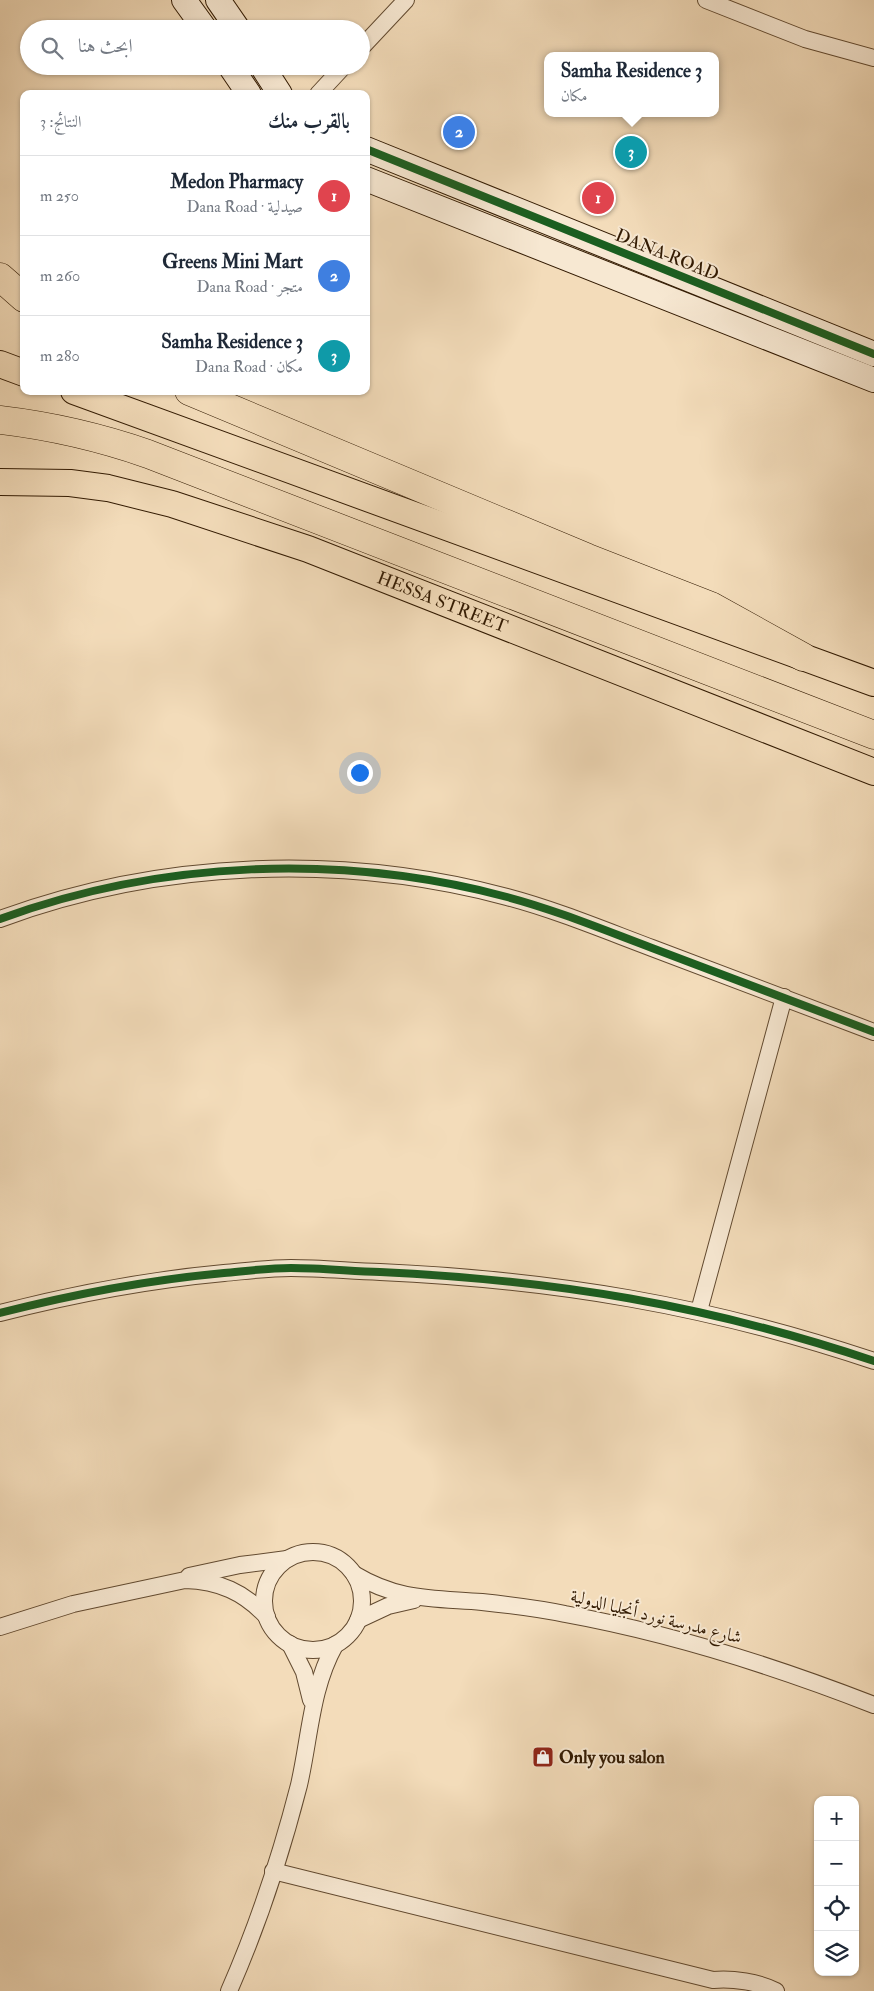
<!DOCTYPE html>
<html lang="ar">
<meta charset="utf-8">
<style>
body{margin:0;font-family:"IM FELL Double Pica",Amiri,serif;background:#f6f6f7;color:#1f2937;direction:rtl}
.controls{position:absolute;right:15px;bottom:15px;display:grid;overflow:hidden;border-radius:10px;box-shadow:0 1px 4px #0004}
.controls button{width:45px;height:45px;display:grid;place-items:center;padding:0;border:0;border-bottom:1px solid #e0e1e3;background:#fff;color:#1f2937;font:25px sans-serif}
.you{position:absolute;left:359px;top:772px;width:18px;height:18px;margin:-12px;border:4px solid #fff;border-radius:50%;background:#1a73e8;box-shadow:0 0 0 8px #1a73e833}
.badge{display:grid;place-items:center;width:32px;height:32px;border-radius:50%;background:#0b8043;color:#fff;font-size:16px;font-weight:700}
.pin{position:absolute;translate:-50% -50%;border:2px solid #fff;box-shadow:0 1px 5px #0006}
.popup{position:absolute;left:544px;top:52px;width:175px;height:65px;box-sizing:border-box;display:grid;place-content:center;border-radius:10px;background:#fff;filter:drop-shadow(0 1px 4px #0005);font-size:16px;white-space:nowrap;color:#747a83}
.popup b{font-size:19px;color:#1f2937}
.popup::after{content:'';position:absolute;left:50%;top:100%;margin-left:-10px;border:10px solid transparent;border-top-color:#fff}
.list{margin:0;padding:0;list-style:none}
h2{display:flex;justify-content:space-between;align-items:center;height:65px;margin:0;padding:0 20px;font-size:21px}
h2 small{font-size:16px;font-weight:400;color:#747a83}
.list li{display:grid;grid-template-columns:32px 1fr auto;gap:15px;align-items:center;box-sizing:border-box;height:80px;padding:0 20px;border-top:1px solid #e0e1e3}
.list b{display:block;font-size:19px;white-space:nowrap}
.list p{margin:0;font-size:16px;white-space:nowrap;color:#747a83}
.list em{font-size:16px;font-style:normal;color:#747a83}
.icon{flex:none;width:28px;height:28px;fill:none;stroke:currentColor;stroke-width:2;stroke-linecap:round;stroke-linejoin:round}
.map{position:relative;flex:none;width:874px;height:1991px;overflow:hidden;direction:ltr}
.search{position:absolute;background:#fff;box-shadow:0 1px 4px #0004;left:20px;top:20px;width:350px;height:55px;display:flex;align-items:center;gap:12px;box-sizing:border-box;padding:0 18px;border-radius:28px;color:#747a83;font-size:19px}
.panel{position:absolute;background:#fff;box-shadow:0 1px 4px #0004;left:20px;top:90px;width:350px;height:305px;border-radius:10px;direction:rtl}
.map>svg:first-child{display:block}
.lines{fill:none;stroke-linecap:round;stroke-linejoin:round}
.street-casing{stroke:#624a30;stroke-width:18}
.secondary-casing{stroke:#321a02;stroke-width:26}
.primary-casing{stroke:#321a02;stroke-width:28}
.highway-casing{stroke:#321a02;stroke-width:29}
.street{stroke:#f7e8d2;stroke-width:16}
.secondary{stroke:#f7e8d2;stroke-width:24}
.primary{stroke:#f3dcba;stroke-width:26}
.highway{stroke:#f3dcba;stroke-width:28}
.cycleway-casing{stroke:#f7e8d2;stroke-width:11}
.cycleway{stroke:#1b5e20;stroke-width:8}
.labels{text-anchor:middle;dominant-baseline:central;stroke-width:4;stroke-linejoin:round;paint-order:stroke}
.street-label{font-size:18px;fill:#321a02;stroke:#f7e8d2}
.poi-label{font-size:18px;font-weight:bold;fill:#321a02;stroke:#f7e8d2;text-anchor:start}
</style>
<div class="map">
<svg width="874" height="1991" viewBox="0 0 874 1991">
<rect width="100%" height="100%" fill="#f3dcba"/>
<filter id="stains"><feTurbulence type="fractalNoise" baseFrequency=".004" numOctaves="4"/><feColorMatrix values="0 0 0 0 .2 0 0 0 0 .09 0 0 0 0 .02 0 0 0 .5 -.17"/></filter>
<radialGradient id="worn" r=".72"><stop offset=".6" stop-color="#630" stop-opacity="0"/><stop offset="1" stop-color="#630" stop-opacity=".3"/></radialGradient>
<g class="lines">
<!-- street casing -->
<g class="street-casing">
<g id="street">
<path d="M706 0 805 39 874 58"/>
<path d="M361 48 406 0"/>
<path d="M318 94 344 66"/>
<path d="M0 919C160 860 342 853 507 897 556 910 604 930 652 948 726 976 800 1004 874 1032"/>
<path d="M699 1311 784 997"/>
<path d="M0 1313C74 1294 148 1280 224 1273 246 1271 268 1268 291 1268 320 1268 350 1271 380 1272 555 1280 707 1305 874 1361"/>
<circle cx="313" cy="1601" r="49"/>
<path d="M354 1574C399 1601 432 1598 482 1602 510 1605 537 1608 565 1614 670 1633 774 1666 874 1705"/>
<path d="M189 1576 240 1565 287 1559"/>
<path d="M358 1620 388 1606 414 1600"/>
<path d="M0 1627 73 1604 185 1580C219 1581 244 1592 267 1617"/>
<path d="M290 1644 304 1672 311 1700"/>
<path d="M273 1871 713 1980C732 1978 759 1982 776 1991"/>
<path d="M229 1991C258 1925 281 1855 299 1785 310 1737 311 1688 335 1645"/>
</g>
</g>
<!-- secondary casing -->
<g class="secondary-casing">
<g id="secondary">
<path d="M184 0 205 29"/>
<path d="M218 0 238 29"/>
<path d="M230 66 249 94"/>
<path d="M262 66 280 94"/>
<path d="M366 149 874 354"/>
<path d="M366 179 874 380"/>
</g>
</g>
<!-- primary casing -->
<g class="primary-casing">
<g id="primary">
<path d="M0 364 24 373"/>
<path d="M74 391 874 683"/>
<path id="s1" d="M0 482 70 483 108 488 172 504 308 549 874 772"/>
</g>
</g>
<!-- highway casing -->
<g class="highway-casing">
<g id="highway">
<path d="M0 277 24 298"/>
<path d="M189 391 588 558 711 606 803 657"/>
<path d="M0 420C51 426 99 437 148 454L874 735"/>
</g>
</g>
<!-- street -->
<use href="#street" class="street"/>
<!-- secondary -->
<use href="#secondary" class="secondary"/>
<!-- primary -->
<use href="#primary" class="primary"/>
<!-- highway -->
<use href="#highway" class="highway"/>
<!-- cycleway casing -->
<g class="cycleway-casing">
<g id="cycleway">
<path d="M366 149 874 354"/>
<path d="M0 919C160 860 342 853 507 897 556 910 604 930 652 948 726 976 800 1004 874 1032"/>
<path d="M0 1313C74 1294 148 1280 224 1273 246 1271 268 1268 291 1268 320 1268 350 1271 380 1272 555 1280 707 1305 874 1361"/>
</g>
</g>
<!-- cycleway -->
<use href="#cycleway" class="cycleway"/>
</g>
<!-- icons -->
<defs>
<g id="shop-square" transform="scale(1.125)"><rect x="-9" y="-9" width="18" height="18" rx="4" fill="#8f2418" stroke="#f7e8d2"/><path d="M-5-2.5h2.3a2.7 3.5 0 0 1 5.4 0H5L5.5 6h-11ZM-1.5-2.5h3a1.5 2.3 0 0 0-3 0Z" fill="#fff"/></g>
</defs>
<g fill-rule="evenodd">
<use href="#shop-square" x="543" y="1757"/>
</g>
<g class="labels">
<!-- street labels -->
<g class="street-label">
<text transform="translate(667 255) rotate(22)">DANA ROAD</text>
<text stroke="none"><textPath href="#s1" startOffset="462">HESSA STREET</textPath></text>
<text transform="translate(656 1617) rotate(14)">شارع مدرسة نورد أنجليا الدولية</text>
</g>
<!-- poi labels -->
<g class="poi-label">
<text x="559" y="1757">Only you salon</text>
</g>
</g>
<rect width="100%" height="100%" filter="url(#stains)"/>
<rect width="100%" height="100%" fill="url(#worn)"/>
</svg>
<div class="controls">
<button>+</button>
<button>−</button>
<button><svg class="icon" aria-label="locate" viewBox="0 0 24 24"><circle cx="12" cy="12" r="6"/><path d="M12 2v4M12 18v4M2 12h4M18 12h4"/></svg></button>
<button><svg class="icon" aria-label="layers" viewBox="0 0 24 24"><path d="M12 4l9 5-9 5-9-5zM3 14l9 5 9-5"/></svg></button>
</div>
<div class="you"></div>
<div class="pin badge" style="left:598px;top:198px;background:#e0444e">1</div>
<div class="pin badge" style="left:459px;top:132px;background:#3f7fe0">2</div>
<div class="pin badge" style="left:631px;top:152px;background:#0f9aa8">3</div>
<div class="popup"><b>Samha Residence 3</b>مكان</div>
<div class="search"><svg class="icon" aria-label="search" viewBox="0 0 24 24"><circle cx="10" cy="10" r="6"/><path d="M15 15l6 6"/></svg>ابحث هنا</div>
<section class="panel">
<h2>بالقرب منك<small>النتائج: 3</small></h2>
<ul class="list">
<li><span class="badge" style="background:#e0444e">1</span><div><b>Medon Pharmacy</b><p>صيدلية · Dana Road</p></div><em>250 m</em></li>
<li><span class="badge" style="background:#3f7fe0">2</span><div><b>Greens Mini Mart</b><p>متجر · Dana Road</p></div><em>260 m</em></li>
<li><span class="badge" style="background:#0f9aa8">3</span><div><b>Samha Residence 3</b><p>مكان · Dana Road</p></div><em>280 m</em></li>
</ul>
</section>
</div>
